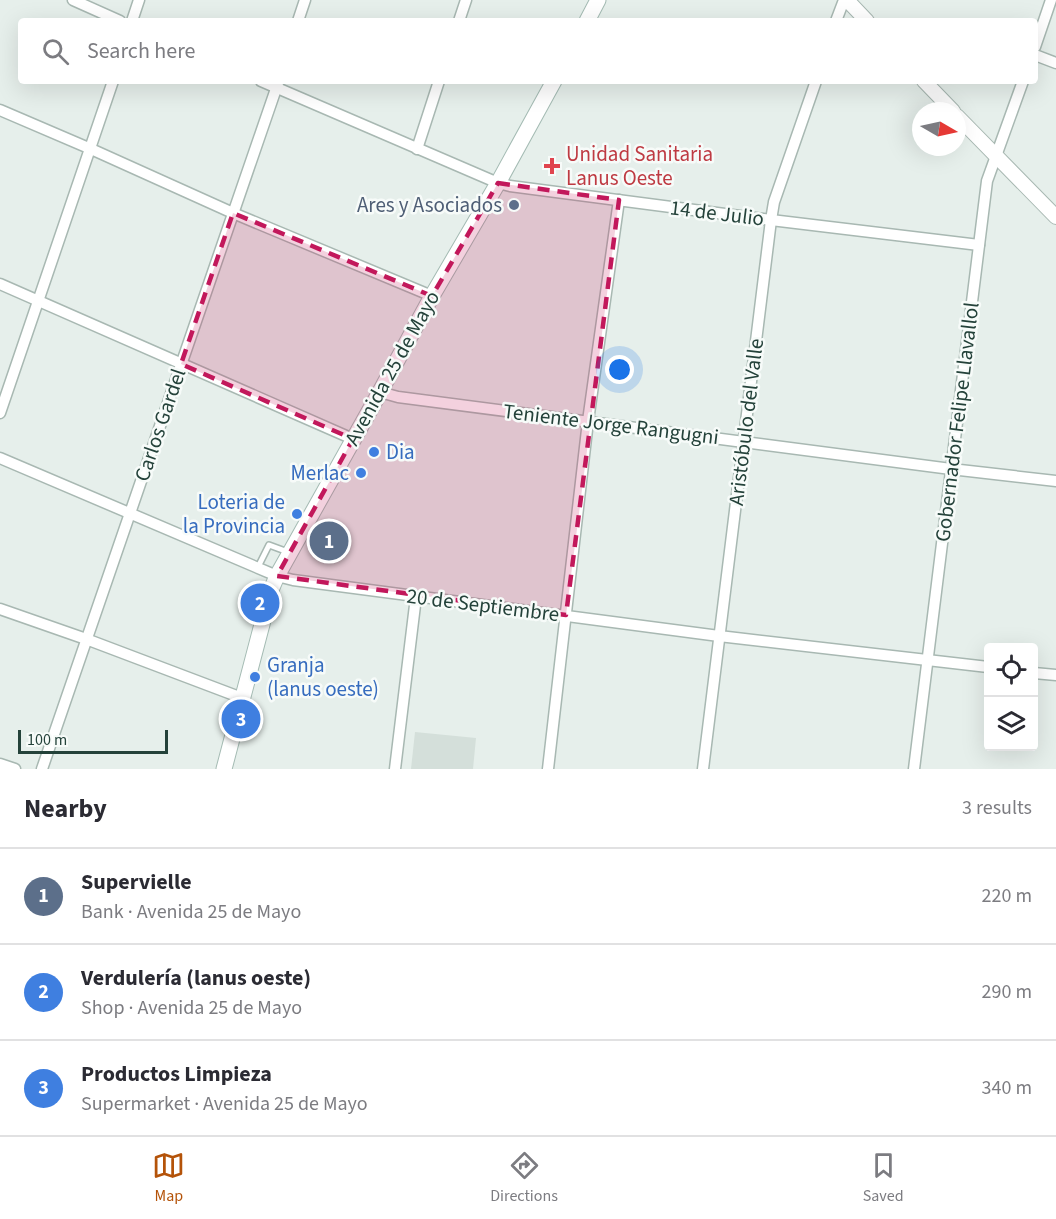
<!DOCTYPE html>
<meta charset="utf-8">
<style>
body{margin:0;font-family:"Source Sans 3",sans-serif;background:#f7f7f7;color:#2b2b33}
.controls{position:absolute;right:18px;bottom:18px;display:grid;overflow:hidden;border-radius:6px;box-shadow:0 6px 24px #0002}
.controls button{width:54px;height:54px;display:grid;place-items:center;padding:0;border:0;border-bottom:2px solid #e1e1e2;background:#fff;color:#2b2b33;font:30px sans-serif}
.compass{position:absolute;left:912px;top:102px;width:54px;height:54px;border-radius:50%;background:#fff;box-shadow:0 6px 24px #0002;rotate:99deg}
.scale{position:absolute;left:18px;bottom:15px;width:150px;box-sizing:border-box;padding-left:6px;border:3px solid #24423a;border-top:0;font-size:16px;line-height:21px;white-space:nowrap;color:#24423a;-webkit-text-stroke:4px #f7fbf9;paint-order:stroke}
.you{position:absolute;left:620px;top:370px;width:21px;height:21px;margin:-15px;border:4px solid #fff;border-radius:50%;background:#1a73e8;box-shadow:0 0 0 9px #1a73e833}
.badge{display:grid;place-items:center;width:39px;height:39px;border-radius:50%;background:#b45309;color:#fff;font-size:20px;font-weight:700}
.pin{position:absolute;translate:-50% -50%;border:3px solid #fff;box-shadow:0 2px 6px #0006}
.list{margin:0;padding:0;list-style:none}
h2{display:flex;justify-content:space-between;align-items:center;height:78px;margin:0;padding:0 24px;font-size:26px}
h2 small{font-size:20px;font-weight:400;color:#7c7c81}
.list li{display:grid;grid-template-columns:39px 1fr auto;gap:18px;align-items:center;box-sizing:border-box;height:96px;padding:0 24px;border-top:2px solid #e1e1e2}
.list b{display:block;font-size:22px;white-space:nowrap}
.list p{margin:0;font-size:20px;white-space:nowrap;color:#7c7c81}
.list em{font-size:20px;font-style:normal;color:#7c7c81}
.icon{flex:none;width:33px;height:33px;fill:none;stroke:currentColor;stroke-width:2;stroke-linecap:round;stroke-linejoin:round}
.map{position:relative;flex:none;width:1056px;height:769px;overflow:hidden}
.search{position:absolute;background:#fff;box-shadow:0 6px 24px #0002;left:18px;right:18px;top:18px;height:66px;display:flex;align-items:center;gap:15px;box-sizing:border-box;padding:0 21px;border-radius:6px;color:#7c7c81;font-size:22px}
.sheet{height:366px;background:#fff}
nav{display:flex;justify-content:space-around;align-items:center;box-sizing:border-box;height:84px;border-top:2px solid #e1e1e2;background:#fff;font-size:16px;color:#7c7c81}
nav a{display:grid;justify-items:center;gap:3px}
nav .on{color:#b45309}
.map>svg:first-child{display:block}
.built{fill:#d4dfda}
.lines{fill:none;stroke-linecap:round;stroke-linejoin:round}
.service-casing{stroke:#a8b8b2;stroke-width:8}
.minor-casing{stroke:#a8b8b2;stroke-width:13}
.tertiary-casing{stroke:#a8b8b2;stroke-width:16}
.secondary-casing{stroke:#a4bbb3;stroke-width:17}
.service{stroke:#fff;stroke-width:5}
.minor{stroke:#fff;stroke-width:10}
.tertiary{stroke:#fff;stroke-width:14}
.secondary{stroke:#fff;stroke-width:15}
.marked{fill:#c2185b;fill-opacity:0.2;stroke:#c2185b;stroke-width:4.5;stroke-dasharray:12 8;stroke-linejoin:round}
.health-dot{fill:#e0444e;stroke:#f7fbf9;stroke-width:2}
.service-dot{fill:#5c6f8a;stroke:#f7fbf9;stroke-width:2}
.shop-dot{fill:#3f7fe0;stroke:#f7fbf9;stroke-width:2}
.labels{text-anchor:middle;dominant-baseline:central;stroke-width:5;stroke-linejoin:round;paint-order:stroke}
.health-label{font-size:21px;fill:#be3a42;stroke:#f7fbf9;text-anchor:start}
.service-label{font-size:21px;fill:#4e5e75;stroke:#f7fbf9;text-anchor:end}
.street-label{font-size:21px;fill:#24423a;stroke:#f7fbf9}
.shop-label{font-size:21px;fill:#366cbe;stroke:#f7fbf9;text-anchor:start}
</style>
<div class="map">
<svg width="1056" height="769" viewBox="0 0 1056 769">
<rect width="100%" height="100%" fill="#e6efeb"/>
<!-- built -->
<path class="built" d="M415 732 476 738 473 769H411Z"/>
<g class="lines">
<!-- service casing -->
<g class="service-casing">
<path id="service" d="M258 567 269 545 288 552"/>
</g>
<!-- minor casing -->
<g class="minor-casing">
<g id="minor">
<path d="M73 0 120 21"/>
<path d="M132 21 139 0"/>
<path d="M298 21 305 0"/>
<path d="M459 21 466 0"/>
<path d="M836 21 844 0"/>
<path d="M1035 47 1051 0"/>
<path d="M1035 55 1056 63"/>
<path d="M261 81 498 183 510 186 771 220 979 245"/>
<path d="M0 110 91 149 233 213 432 296"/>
<path d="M417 149 439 81"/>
<path d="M0 284 353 439"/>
<path d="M380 392 398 397 951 469 1056 481"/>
<path d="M0 413 113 81"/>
<path d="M0 458 277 576 293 580 719 636 988 667"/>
<path d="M0 609 86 639 242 698"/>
<path d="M1034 673 1056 675"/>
<path d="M0 764 15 769"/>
<path d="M42 769 278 83"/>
<path d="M395 769 416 597"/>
<path d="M548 769 588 421 619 200"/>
<path d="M703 769 771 220 774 202 816 81"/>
<path d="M914 769 987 181 1023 81"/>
</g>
</g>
<!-- tertiary casing -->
<g class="tertiary-casing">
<g id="tertiary">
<path d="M847 0 867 21"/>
<path d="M924 81 953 111"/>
<path d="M957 116 1056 217"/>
</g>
</g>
<!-- secondary casing -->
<g class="secondary-casing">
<g id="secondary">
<path d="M587 21 598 0"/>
<path d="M224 769 271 590 277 576 380 392 432 296 498 183 554 81"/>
</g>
</g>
<!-- service -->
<use href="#service" class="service"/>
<!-- minor -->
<use href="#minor" class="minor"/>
<!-- tertiary -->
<use href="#tertiary" class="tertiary"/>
<!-- secondary -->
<use href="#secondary" class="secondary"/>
</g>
<!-- marked area -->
<path class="marked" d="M498 183 619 200 566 615 277 576 353 439 181 364 233 213 432 296Z"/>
<!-- markers -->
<path class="health-dot" d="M549 157h6v6h6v6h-6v6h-6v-6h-6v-6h6z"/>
<circle class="service-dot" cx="514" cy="205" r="6"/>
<g class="shop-dot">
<circle cx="374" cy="452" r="6"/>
<circle cx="361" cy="473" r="6"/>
<circle cx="297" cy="514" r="6"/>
<circle cx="255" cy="677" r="6"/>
</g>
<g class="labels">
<!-- health labels -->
<g class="health-label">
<text x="566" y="154">Unidad Sanitaria<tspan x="566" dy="24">Lanus Oeste</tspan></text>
</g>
<!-- service labels -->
<g class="service-label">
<text x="502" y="205">Ares y Asociados</text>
</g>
<!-- street labels -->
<g class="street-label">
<text transform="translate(717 213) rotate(7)">14 de Julio</text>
<text transform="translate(392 368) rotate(-61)">Avenida 25 de Mayo</text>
<text transform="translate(746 422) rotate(-83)">Aristóbulo del Valle</text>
<text transform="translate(957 422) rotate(-83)">Gobernador Felipe Llavallol</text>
<text transform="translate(611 424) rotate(7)">Teniente Jorge Rangugni</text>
<text transform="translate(160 425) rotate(-71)">Carlos Gardel</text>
<text transform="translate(483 605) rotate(7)">20 de Septiembre</text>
</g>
<!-- shop labels -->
<g class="shop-label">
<text x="386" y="452">Dia</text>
<text x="349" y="473" text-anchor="end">Merlac</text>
<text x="285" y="502" text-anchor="end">Loteria de<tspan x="285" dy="24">la Provincia</tspan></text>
<text x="267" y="665">Granja<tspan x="267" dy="24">(lanus oeste)</tspan></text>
</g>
</g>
</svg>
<div class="controls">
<button><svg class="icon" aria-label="locate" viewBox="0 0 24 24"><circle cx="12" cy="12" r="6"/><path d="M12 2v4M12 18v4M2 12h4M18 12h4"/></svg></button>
<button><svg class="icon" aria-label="layers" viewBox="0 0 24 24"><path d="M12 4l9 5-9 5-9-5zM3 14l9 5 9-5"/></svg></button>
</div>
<svg class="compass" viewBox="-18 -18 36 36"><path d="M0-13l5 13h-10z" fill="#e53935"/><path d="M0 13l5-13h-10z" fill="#7c7c81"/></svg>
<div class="scale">100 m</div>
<div class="you"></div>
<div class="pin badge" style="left:329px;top:541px;background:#5c6f8a">1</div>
<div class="pin badge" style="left:260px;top:603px;background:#3f7fe0">2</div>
<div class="pin badge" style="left:241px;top:719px;background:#3f7fe0">3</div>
<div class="search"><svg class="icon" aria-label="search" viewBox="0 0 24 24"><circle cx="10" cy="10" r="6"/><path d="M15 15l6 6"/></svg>Search here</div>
</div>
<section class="sheet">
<h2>Nearby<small>3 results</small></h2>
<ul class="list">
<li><span class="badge" style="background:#5c6f8a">1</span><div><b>Supervielle</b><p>Bank · Avenida 25 de Mayo</p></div><em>220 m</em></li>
<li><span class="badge" style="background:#3f7fe0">2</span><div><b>Verdulería (lanus oeste)</b><p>Shop · Avenida 25 de Mayo</p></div><em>290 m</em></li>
<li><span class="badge" style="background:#3f7fe0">3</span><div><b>Productos Limpieza</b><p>Supermarket · Avenida 25 de Mayo</p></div><em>340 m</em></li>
</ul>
</section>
<nav>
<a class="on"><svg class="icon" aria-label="map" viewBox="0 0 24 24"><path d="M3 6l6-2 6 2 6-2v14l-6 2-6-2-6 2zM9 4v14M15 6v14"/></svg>Map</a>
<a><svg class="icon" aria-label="directions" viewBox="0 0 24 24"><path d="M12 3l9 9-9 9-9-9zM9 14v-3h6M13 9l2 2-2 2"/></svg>Directions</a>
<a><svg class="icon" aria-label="saved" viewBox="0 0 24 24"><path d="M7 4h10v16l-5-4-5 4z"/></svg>Saved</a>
</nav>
